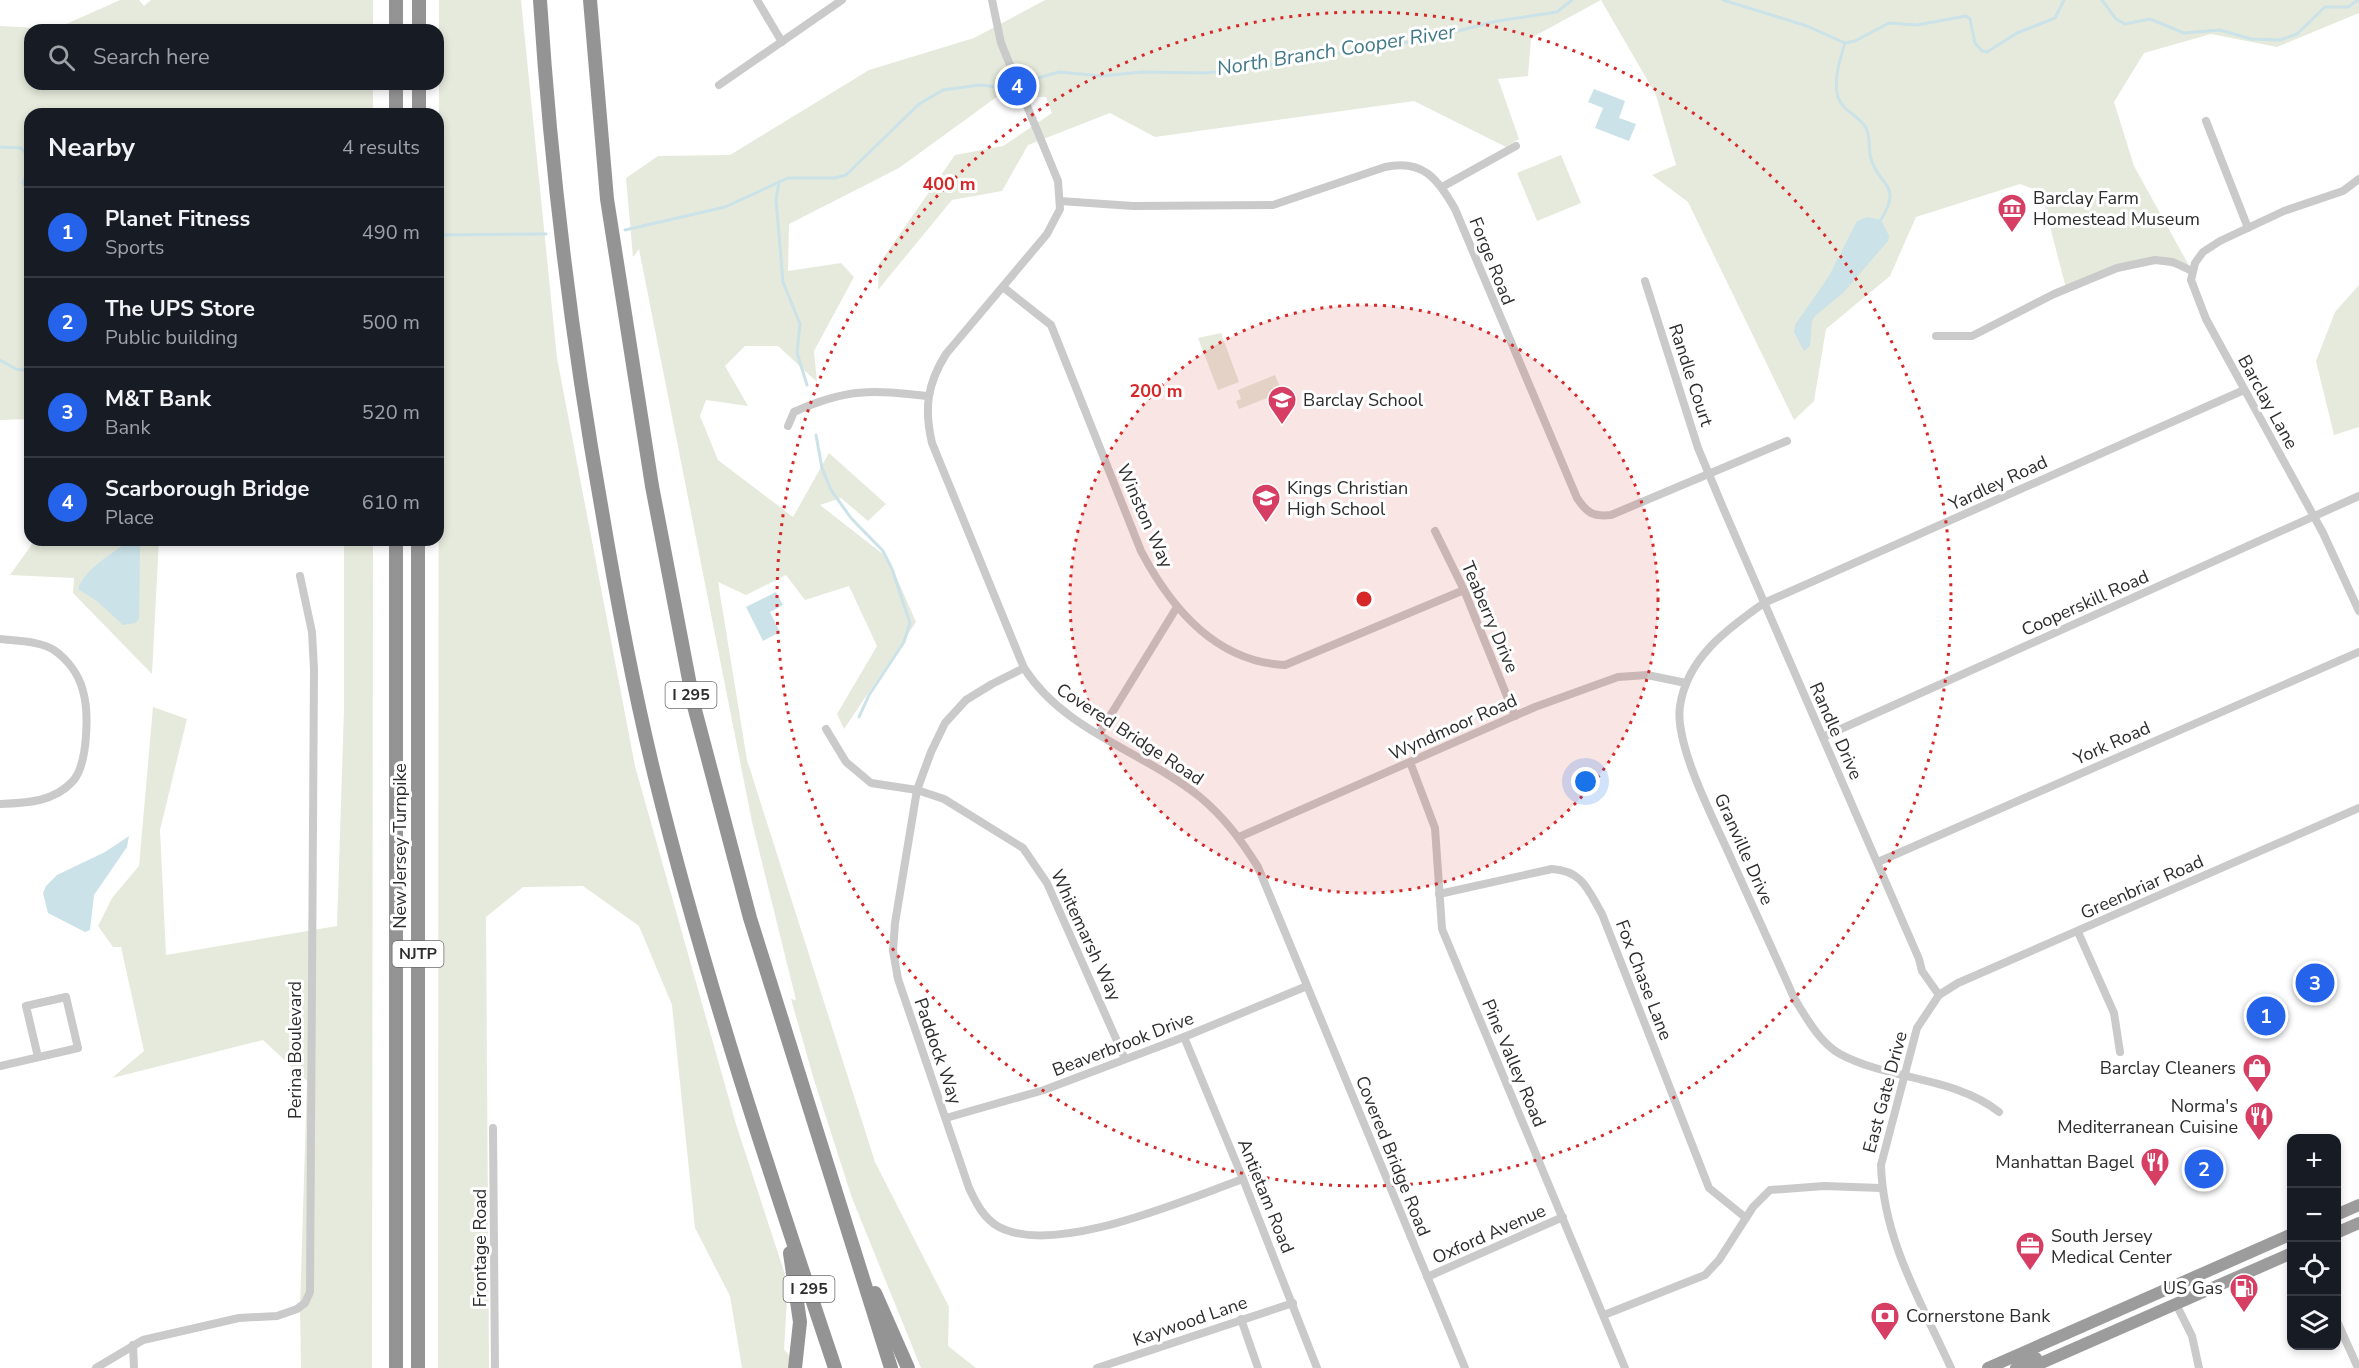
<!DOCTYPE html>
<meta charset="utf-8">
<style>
body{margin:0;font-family:"Nunito Sans",sans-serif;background:#242831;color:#f1f3f6}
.controls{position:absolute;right:18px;bottom:18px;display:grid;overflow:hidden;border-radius:12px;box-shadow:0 3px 9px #0003}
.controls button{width:54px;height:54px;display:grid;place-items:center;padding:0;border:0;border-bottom:2px solid #363941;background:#171b24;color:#f1f3f6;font:30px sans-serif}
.you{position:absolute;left:1586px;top:782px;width:21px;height:21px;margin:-15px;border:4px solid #fff;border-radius:50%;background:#1a73e8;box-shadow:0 0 0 9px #1a73e833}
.badge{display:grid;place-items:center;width:39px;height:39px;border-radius:50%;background:#2563eb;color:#fff;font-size:20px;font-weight:700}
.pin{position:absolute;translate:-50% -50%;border:3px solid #fff;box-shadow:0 2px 6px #0006}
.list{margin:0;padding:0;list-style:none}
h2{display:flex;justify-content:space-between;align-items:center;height:78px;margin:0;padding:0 24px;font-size:26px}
h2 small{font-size:20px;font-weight:400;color:#9ea1a6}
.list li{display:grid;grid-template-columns:39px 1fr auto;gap:18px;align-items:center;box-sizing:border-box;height:90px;padding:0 24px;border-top:2px solid #363941}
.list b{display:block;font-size:22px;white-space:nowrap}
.list p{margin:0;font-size:20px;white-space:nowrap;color:#9ea1a6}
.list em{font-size:20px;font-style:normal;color:#9ea1a6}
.icon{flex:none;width:33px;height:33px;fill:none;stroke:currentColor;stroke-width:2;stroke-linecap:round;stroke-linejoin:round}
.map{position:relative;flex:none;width:2359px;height:1368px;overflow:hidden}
.search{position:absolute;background:#171b24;box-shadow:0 3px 9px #0003;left:24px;top:24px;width:420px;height:66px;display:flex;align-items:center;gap:15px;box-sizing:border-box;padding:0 21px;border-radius:18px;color:#9ea1a6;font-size:22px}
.panel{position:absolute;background:#171b24;box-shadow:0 3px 9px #0003;left:24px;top:108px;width:420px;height:438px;border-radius:18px}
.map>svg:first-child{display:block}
.green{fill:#e6eadc}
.water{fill:#cae2e8}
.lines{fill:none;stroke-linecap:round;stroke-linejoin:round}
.stream{stroke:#cae2e8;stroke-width:3}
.minor{stroke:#cacaca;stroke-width:8}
.trunk{stroke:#9c9c9c;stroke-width:12}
.motorway{stroke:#949494;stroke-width:14}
.ring{fill:none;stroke:#d62828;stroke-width:3;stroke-dasharray:3 6}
.labels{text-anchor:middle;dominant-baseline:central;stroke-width:6;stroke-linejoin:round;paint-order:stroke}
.shield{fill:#fff;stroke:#6c6c6c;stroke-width:1.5}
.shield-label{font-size:16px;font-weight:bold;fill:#2d2d2d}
.poi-label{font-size:18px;fill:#2d2d2d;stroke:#fff;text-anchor:start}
.street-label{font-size:18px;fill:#2d2d2d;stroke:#fff}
.water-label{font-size:20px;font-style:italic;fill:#427988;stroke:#fff}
.centre{fill:#d62828;stroke:#fff;stroke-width:3}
.ring-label{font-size:18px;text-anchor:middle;font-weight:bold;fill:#d62828;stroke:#fff;stroke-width:6;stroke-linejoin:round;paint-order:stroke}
</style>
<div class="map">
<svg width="2359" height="1368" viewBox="0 0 2359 1368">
<rect width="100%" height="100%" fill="#fff"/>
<!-- green -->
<g class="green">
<path d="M120 0H139L144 6 151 0H373V30H30V84H373V114H30V419L0 420V26L55 29Z"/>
<path d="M439 0H521L557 358 635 766 736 1124 788 1284 784 1349 799 1368H742L730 1296 695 1228 672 1005 639 926 583 886 523 887 486 917 489 1368H438Z"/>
<path d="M1045 0H1601L1531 38 1528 76 1498 79 1519 139 1506 147 1414 101 1155 137 1110 113 1028 145 1002 191 952 200 878 290 879 264 955 155 1003 146 1052 113 1046 97 998 96 899 168 789 224 788 271 841 263 854 277 814 351 817 382 778 346H745L725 366 748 406 706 400 700 416 718 460 793 517 829 453 886 504 868 521 841 498 820 505 888 558 916 622 844 729 837 714 877 646 849 586 805 600 786 575 746 595 718 582 747 760 875 1162 949 1307 948 1346 976 1368H921L852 1198 814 1080 791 999 796 1000 752 822 639 249 633 257 626 178 658 156 730 155 869 70 974 38Z"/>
<path d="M1601 0H2359V13L2277 47 2211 34 2144 53 2114 102 2134 166 2192 271 2146 261 2066 288 2041 192 2020 184 1916 217 1890 276 1826 329 1814 401 1794 420 1688 202 1652 175 1676 165 1656 95Z"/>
<path d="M1561 155 1581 203 1537 221 1517 173Z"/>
<path d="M2359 285V427L2334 435 2316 361 2335 312Z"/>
<path d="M1221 333 1239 382 1218 390 1198 338Z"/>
<path d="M1275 375 1282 392 1239 409 1236 401 1241 399 1238 390Z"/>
<path d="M35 540H159L152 674 73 593 74 578 10 575Z"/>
<path d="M344 540H373L372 1368H301L300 1308 307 1081 263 1040 112 1078 144 1051 121 947H113L98 926 112 898 139 866 153 707 187 719 160 830 166 955 337 926 344 710Z"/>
</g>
<!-- water -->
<g class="water">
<path d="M1594 89 1625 101 1619 118 1636 124 1629 141 1595 128 1603 108 1588 102Z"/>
<path d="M1867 217 1881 220 1889 236 1888 241 1843 293 1815 316 1812 321 1810 346 1804 351 1794 332 1795 325 1829 276 1857 221Z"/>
<path d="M130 540H140L139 619 135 623 123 625 97 601 78 589C85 568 114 553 130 540Z"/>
<path d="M776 592 783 605 770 612 780 632 763 641 746 607Z"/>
<path d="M129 836 127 847 94 895 90 930 85 932 48 913 43 893 46 886 57 875 105 852Z"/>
</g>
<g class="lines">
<!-- stream -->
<g class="stream">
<path d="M1723 0 1807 26 1845 43 1855 41 1889 23 1917 25 1966 16 1970 19 1975 43 1982 51 1987 52 2017 33 2055 18 2064 0"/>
<path d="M2102 0 2116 19 2125 24 2150 19 2184 33 2220 30 2251 39 2280 40 2297 34 2325 7H2348L2358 0"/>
<path d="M1845 43C1840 59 1833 80 1838 97 1843 112 1859 115 1866 128 1871 137 1868 149 1871 159 1879 187 1904 184 1880 221"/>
<path d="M1024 82 1059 72 1102 76 1142 72 1205 73 1236 70 1426 39 1497 21 1557 12 1572 0"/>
<path d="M0 147 21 148 30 158"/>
<path d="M30 165 23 183 30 193"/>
<path d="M779 182 776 200 783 282 800 324 797 353 807 385"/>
<path d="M625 230 725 207 788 178H835L846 175 919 104 943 90 979 85 1009 88"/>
<path d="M438 235 546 234"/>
<path d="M0 360 16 369 30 371"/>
<path d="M816 435 822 468 831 490 851 518 883 551 892 569 910 623 904 642 869 695 859 717"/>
</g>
<!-- minor -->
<g class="minor">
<path d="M757 0 782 42"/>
<path d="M992 0 1001 43 1058 181 1060 209 1047 234 946 354C927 384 924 409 932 443L1024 668C1065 732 1143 751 1200 797 1225 818 1241 840 1258 867L1465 1368"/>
<path d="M719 85 842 0"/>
<path d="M2206 121 2248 228"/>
<path d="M2359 179 2343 191 2284 211 2220 241 2203 252 2195 263 2191 280 2206 319 2323 533 2359 611"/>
<path d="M1442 187 1516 146"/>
<path d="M1060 201 1133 206 1273 205 1385 167C1423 159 1438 179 1455 209L1577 498C1587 513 1593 517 1611 515L1787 441"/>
<path d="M1645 281 1698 448 1724 510 1919 959 1922 971 1939 995"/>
<path d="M1003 287 1051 325 1141 551C1171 608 1216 662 1285 665L1464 590"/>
<path d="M1936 336H1972L2054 294 2117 268 2155 260 2173 262 2192 271"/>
<path d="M788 426 794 412C847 388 871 390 927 396"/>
<path d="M1435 531 1464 590 1515 716"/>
<path d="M0 639C17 641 40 641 54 650 68 660 79 675 83 691 89 712 88 764 73 781 54 802 27 803 0 804"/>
<path d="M1024 668 992 684 966 700 945 723 931 752 917 790 895 923 893 951 898 979 969 1188C976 1203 984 1219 999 1227 1056 1257 1186 1199 1243 1179"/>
<path d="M826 729 846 762 871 783 917 790 944 799 1023 848 1047 883 1125 1059"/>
<path d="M1099 734 1177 607"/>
<path d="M1823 737 2359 496"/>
<path d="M1410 762 1435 828 1442 929 1625 1368"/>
<path d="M1239 837 1535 707 1618 677 1647 675 1686 683"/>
<path d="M1878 862 2359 652"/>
<path d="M1439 894 1552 869C1583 871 1588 890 1602 914L1709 1188 1746 1218"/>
<path d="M2078 932 2114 1013 2120 1052"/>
<path d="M1184 1037 1243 1179 1317 1368"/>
<path d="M0 1066 78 1048 66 997 26 1006 38 1057"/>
<path d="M1999 1112C1956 1077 1888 1080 1840 1054 1819 1042 1806 1017 1794 998 1773 950 1751 903 1730 856 1714 820 1674 744 1680 706 1687 658 1727 629 1764 603L2244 390"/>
<path d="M946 1118 1044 1090 1184 1037 1307 986"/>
<path d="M493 1128 495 1368"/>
<path d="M1427 1277 1563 1217"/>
<path d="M2176 1304 2192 1336 2199 1368"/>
<path d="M1604 1315 1705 1275 1719 1260 1753 1207 1770 1190 1824 1186 1881 1188"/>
<path d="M1241 1319 1258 1368"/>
<path d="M2336 1319 2358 1368"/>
<path d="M133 1345 134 1368"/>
<path d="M96 1368 143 1340 239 1318 277 1316 297 1309 305 1303 310 1292 314 669 312 632 300 576"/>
<path d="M1097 1368 1293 1303"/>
<path d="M1951 1368C1921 1302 1883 1239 1881 1165L1917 1028 1939 995 1958 983 2359 808"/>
</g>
<!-- trunk -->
<g class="trunk">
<path d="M2336 1215 2359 1205"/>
<path d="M2336 1233 2359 1223"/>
<path d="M1988 1368 2292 1234"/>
<path d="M2016 1368 2036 1358"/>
<path d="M2030 1368 2292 1253"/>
</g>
<!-- motorway -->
<g class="motorway">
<path d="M540 0C551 172 572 342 602 511 617 601 634 692 656 781 705 980 770 1174 835 1368"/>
<path d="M590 0 607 199 652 486 694 706 750 918 891 1368"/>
<path d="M396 30V0"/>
<path d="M419 30V0"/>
<path d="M396 114V84"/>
<path d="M419 114V84"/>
<path d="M396 540V1368"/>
<path d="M418 540V1368"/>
<path d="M790 1253 800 1322 795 1368"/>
<path d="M875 1293 908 1368"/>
</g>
</g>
<!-- distance rings -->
<circle cx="1364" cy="599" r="294" fill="#d62828" fill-opacity=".12"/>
<g class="ring">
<circle cx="1364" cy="599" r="294"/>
<circle cx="1364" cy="599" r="587"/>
</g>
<!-- icons -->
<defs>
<g id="museum-pin" transform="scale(1.5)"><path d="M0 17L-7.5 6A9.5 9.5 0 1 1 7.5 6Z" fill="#d63e63" stroke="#fff"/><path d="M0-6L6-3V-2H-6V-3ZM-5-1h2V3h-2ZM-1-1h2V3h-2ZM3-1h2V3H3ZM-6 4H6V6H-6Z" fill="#fff"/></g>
<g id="school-pin" transform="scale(1.5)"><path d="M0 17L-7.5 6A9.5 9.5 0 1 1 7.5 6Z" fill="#d63e63" stroke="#fff"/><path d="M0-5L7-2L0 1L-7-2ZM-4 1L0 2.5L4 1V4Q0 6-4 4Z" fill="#fff"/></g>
<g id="shop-pin" transform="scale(1.5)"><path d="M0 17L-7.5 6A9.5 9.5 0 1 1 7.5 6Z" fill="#d63e63" stroke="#fff"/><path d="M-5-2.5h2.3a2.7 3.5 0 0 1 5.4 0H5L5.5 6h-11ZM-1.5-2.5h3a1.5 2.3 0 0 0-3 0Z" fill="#fff"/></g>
<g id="restaurant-pin" transform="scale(1.5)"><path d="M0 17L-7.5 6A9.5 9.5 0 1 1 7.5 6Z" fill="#d63e63" stroke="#fff"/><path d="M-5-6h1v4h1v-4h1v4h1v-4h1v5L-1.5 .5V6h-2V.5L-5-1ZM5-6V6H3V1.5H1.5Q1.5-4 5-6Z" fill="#fff"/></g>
<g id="office-pin" transform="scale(1.5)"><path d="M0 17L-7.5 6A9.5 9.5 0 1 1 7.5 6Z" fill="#d63e63" stroke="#fff"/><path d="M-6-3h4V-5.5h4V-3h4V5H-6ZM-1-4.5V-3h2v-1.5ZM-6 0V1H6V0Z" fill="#fff"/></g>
<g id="fuel-pin" transform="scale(1.5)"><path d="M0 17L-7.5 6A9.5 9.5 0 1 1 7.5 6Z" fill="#d63e63" stroke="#fff"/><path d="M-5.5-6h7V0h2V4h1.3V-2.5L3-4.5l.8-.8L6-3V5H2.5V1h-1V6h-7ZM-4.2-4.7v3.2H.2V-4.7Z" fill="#fff"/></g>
<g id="bank-pin" transform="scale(1.5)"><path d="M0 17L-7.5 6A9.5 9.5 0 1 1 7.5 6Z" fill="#d63e63" stroke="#fff"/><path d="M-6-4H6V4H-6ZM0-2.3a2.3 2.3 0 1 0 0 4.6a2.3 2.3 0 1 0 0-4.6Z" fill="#fff"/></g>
</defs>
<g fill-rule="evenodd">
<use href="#museum-pin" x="2012" y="208"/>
<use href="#school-pin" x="1282" y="400"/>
<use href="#school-pin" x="1266" y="498"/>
<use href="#shop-pin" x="2257" y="1068"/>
<use href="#restaurant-pin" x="2259" y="1116"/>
<use href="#restaurant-pin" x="2155" y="1162"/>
<use href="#office-pin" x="2030" y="1246"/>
<use href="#fuel-pin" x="2244" y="1288"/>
<use href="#bank-pin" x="1885" y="1316"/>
</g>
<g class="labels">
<!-- shield labels -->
<g class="shield">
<rect x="665.5" y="682" width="51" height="26" rx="4.5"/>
<rect x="392.5" y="941" width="51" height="26" rx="4.5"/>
<rect x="783.5" y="1276" width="51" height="26" rx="4.5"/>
</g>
<g class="shield-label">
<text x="691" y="695">I 295</text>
<text x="418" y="954">NJTP</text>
<text x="809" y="1289">I 295</text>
</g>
<!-- poi labels -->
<g class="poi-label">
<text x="2033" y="198">Barclay Farm<tspan x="2033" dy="21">Homestead Museum</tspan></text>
<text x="1303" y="400">Barclay School</text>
<text x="1287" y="488">Kings Christian<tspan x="1287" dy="21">High School</tspan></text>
<text x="2236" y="1068" text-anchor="end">Barclay Cleaners</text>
<text x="2238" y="1106" text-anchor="end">Norma's<tspan x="2238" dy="21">Mediterranean Cuisine</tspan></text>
<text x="2134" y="1162" text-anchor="end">Manhattan Bagel</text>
<text x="2051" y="1236">South Jersey<tspan x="2051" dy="21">Medical Center</tspan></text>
<text x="2223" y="1288" text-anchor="end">US Gas</text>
<text x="1906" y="1316">Cornerstone Bank</text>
</g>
<!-- street labels -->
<g class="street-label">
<text transform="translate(1492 261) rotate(68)">Forge Road</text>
<text transform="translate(1691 375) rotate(72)">Randle Court</text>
<text transform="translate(2268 402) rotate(61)">Barclay Lane</text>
<text transform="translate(1998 483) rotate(-25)">Yardley Road</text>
<text transform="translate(1145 516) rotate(66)">Winston Way</text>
<text transform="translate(2085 603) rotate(-24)">Cooperskill Road</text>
<text transform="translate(1490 617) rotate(67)">Teaberry Drive</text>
<text transform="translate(1453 727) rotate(-24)">Wyndmoor Road</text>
<text transform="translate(1836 731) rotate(66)">Randle Drive</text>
<text transform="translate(1130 734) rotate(33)">Covered Bridge Road</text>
<text transform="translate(2112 743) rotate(-24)">York Road</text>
<text transform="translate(400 846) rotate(-90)">New Jersey Turnpike</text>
<text transform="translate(1744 849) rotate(66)">Granville Drive</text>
<text transform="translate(2142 887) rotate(-24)">Greenbriar Road</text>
<text transform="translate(1086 935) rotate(65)">Whitemarsh Way</text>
<text transform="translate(1644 980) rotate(69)">Fox Chase Lane</text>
<text transform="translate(1123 1044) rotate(-21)">Beaverbrook Drive</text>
<text transform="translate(295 1050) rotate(-90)">Perina Boulevard</text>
<text transform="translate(938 1051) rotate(71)">Paddock Way</text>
<text transform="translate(1514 1063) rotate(67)">Pine Valley Road</text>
<text transform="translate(1885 1092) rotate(-75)">East Gate Drive</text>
<text transform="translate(1393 1156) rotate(68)">Covered Bridge Road</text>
<text transform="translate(1266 1196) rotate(68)">Antietam Road</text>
<text transform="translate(1489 1234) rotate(-24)">Oxford Avenue</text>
<text transform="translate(480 1248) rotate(-90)">Frontage Road</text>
<text transform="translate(1190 1321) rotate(-19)">Kaywood Lane</text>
</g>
<!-- water labels -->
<g class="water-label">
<text transform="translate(1336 50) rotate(-9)">North Branch Cooper River</text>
</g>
</g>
<circle cx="1364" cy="599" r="9" class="centre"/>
<g class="ring-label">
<text x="949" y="190">400 m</text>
<text x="1156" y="397">200 m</text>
</g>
</svg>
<div class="controls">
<button>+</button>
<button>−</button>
<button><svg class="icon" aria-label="locate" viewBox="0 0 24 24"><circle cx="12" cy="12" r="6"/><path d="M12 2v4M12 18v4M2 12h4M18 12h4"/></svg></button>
<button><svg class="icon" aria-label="layers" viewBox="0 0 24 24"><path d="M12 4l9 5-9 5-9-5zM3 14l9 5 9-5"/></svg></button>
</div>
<div class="you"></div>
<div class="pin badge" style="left:2266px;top:1016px">1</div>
<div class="pin badge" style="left:2204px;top:1169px">2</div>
<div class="pin badge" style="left:2315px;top:983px">3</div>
<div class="pin badge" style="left:1017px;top:86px">4</div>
<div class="search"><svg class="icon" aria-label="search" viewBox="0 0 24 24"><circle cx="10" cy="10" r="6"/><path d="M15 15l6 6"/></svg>Search here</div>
<section class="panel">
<h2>Nearby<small>4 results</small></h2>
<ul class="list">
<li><span class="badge">1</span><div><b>Planet Fitness</b><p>Sports</p></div><em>490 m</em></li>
<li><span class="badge">2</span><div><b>The UPS Store</b><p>Public building</p></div><em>500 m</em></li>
<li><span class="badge">3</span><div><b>M&amp;T Bank</b><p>Bank</p></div><em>520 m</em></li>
<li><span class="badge">4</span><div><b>Scarborough Bridge</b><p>Place</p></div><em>610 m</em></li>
</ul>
</section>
</div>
